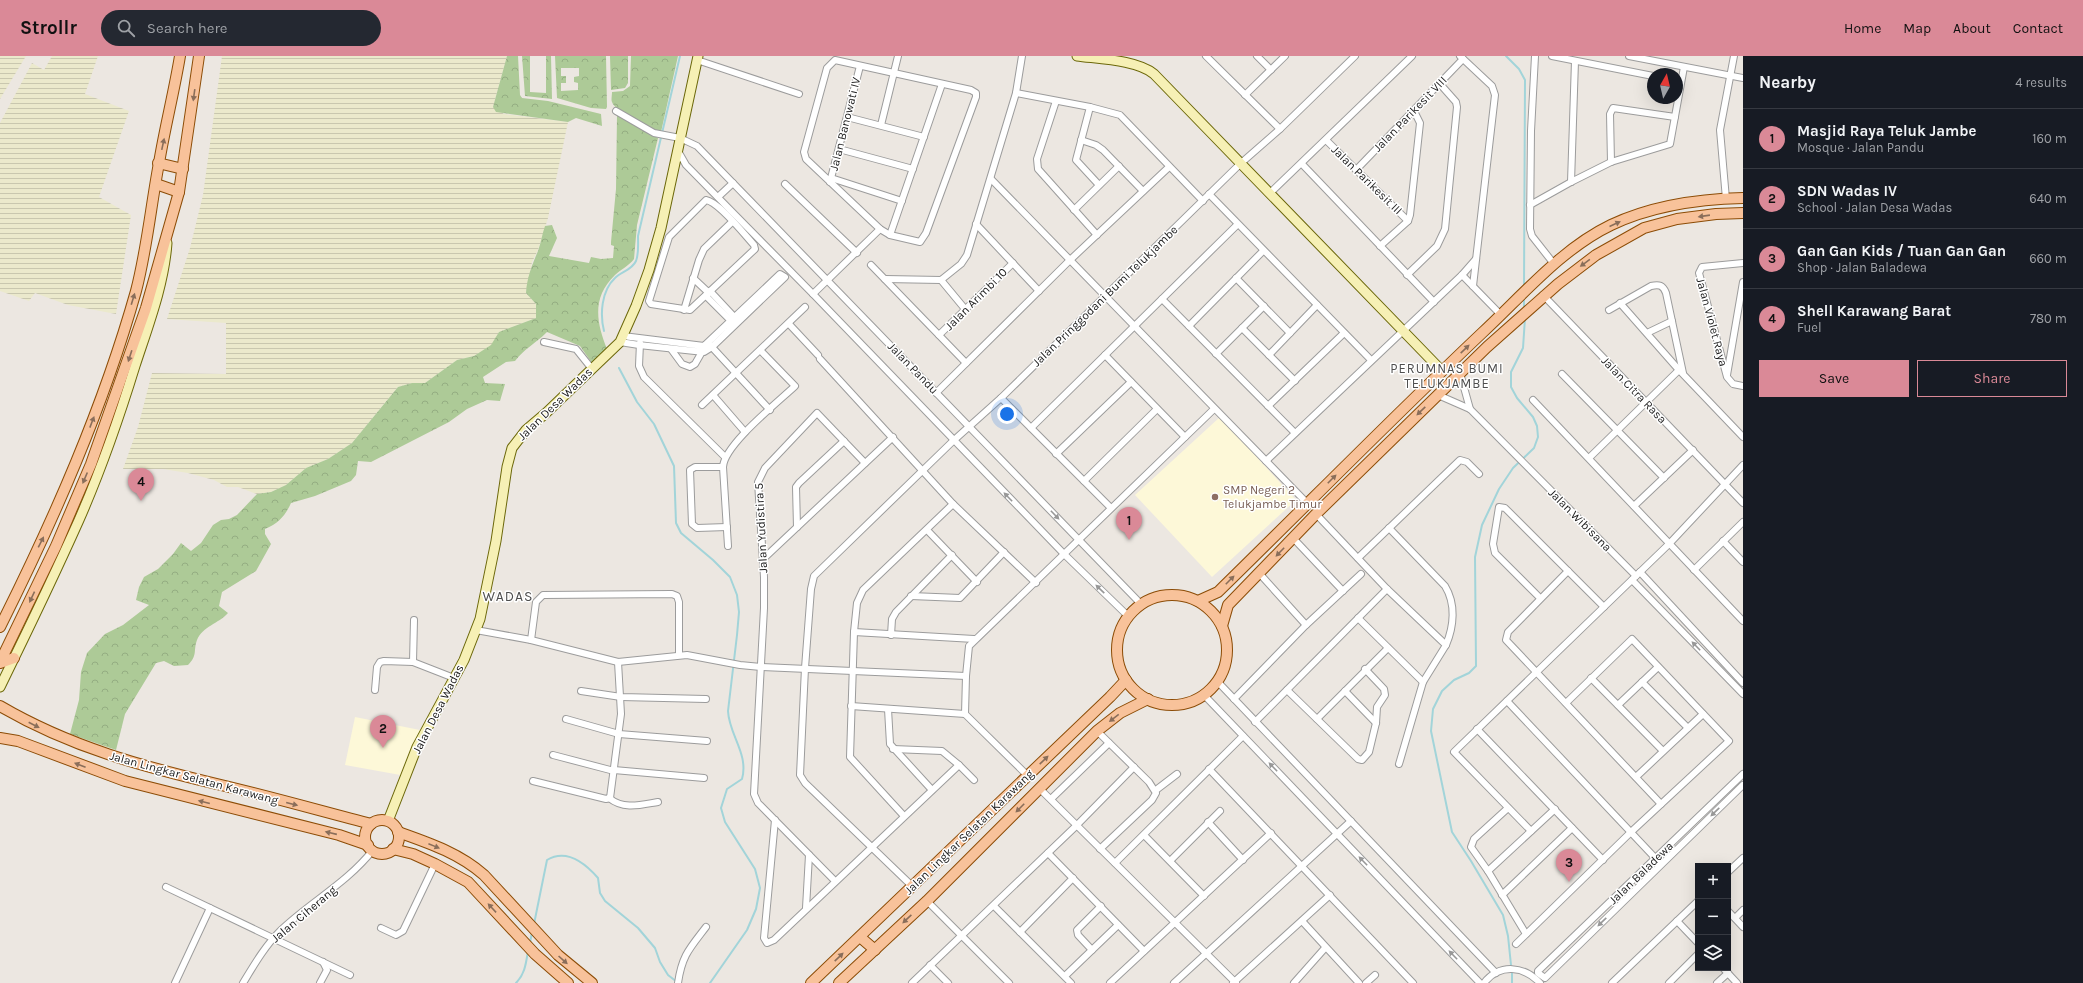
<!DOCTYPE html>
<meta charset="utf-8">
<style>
body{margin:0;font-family:Karla,sans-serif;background:#242831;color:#f1f3f6}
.controls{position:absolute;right:12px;bottom:12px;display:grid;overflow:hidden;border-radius:0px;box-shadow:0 4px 16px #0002}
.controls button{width:36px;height:36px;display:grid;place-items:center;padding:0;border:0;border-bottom:1px solid #363941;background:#171b24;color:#f1f3f6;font:20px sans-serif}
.compass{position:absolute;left:1647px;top:12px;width:36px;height:36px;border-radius:50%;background:#171b24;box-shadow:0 4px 16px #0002;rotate:8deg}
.you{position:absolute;left:1007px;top:358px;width:14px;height:14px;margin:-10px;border:3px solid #fff;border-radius:50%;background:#1a73e8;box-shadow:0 0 0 6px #1a73e833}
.badge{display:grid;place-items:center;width:26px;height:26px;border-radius:50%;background:#da8997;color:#111;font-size:13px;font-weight:700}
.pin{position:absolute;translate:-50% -33px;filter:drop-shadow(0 1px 2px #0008)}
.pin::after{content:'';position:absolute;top:21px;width:14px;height:12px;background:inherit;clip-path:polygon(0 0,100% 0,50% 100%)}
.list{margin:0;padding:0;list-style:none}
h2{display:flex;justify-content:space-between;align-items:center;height:52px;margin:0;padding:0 16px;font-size:17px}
h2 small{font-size:13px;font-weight:400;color:#9ea1a6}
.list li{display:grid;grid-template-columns:26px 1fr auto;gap:12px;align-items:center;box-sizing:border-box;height:60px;padding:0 16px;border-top:1px solid #363941}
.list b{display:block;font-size:15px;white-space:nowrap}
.list p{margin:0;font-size:13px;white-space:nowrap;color:#9ea1a6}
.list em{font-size:13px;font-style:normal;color:#9ea1a6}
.actions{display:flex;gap:8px;padding:12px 16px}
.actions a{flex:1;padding:9px 0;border:1px solid #da8997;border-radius:0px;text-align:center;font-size:14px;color:#da8997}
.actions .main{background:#da8997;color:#111}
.icon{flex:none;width:22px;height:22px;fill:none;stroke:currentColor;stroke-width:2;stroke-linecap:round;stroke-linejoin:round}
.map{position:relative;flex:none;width:1743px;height:927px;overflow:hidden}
header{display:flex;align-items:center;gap:24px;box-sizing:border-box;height:56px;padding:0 20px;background:#da8997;color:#111}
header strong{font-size:19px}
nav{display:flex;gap:22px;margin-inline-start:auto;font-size:14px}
.search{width:280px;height:36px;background:#242831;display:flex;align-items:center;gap:10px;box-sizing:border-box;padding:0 14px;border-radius:22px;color:#9ea1a6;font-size:15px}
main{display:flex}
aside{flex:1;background:#171b24}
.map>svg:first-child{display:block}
.education{fill:#fdf8d8}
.farmland{fill:url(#farmland-rules)}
.forest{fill:url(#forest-crowns);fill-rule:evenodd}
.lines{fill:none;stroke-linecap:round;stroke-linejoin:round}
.stream{stroke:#a2d4d9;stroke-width:2}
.street-casing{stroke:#9c9c9c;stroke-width:8}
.secondary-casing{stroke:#6b6709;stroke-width:11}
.primary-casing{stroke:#8c4c06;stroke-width:12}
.street{stroke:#fff;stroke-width:6}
.secondary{stroke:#f6f0b5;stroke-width:9}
.primary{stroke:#f8c29a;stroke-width:10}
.oneway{fill:#8a6e5a}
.oneway2{fill:#989898}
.education-dot{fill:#8d6e63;stroke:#fff;stroke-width:1.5}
.labels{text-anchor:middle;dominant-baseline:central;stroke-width:3;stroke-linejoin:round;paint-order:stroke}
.street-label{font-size:12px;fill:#1b1b1b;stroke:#fff}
.education-label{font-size:12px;fill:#785e54;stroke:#fff;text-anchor:start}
.neighbourhood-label{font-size:13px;letter-spacing:1px;fill:#4e4e4e;stroke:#fff}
.quarter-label{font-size:14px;letter-spacing:1px;fill:#4e4e4e;stroke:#fff}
</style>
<header>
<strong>Strollr</strong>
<div class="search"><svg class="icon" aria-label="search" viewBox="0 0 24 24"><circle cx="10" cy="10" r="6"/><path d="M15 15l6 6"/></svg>Search here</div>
<nav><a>Home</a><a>Map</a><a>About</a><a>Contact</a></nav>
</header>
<main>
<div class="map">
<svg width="1743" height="927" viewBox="0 0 1743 927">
<defs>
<pattern id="farmland-rules" width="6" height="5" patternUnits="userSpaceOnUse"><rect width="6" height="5" fill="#ebe9cc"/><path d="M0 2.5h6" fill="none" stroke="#c9c7af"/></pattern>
<pattern id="forest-crowns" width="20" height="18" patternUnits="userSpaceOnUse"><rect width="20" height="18" fill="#adca97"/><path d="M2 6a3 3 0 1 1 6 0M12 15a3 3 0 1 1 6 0" fill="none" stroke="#94ad82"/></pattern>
</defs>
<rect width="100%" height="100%" fill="#ece7e1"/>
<!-- education -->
<g class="education">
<path d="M1220 361 1296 444 1212 521 1135 439Z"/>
<path d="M355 661 425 675 406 720 345 709Z"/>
</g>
<!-- farmland -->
<g class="farmland">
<path d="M0 0H26L0 43Z"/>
<path d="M52 0H98L85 38 129 55 99 141 131 159 116 258 68 249 35 237 29 245 0 235V67L32 7 44 14Z"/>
<path d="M222 0H507L493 51 504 58 568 66 548 162 538 194 532 206 526 237 536 248V262L499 276 492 289 474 300 457 304 425 327H412L398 331 352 387 328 403 306 412 286 429 271 436 257 438 238 431H227L214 424 188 417 163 413H123L138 371 152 317 226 318V267L167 263 190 192 203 139Z"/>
</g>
<!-- forest -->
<g class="forest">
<path d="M507 0H518L520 39 522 42 548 45 601 58 602 70 576 62 568 66 496 56 493 51Z"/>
<path d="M522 0H530V36L546 37V0H551L552 43 525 40Z"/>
<path d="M555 0H606L607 51 606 53 591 52 557 42ZM561 12H579V20L574 21V26L578 27V34L561 35V27H566V20H561Z"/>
<path d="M610 0H628V27L625 32 611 34Z"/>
<path d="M631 0H678L661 76C651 73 615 56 612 46 611 44 612 39 612 36L623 35 630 30Z"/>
<path d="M617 59 658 82 637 169 634 203C629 210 621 213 615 219 592 241 596 266 607 293L592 307 580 290 547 276C535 288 525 292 515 305L506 306 483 321 485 327 505 328 500 345 487 344 467 353 449 366 371 406 358 405 356 419 351 425 315 440 291 447C285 460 279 467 265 473V478L271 488 256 515 222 536 219 550 228 557C218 568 203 570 197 584 193 595 198 599 188 609L174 610 164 605 156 607 125 658 116 694 70 678 79 644 81 616 87 597 105 578 123 569 149 549 136 544 139 531 144 521 158 513 173 498 181 487 191 495 201 487 213 469 221 464 229 463 237 459 257 438 271 436 286 429 306 412 328 403 352 387 398 331 412 327H425L457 304 474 300 491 289 499 276 536 262V248L526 237C527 221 532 209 538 195 541 187 542 178 545 170L552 169 557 182 549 200 589 207 591 201 601 203 613 202 614 190 611 189V186L616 133Z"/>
</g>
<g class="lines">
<!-- stream -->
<g class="stream">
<path d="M1506 0 1519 13 1525 24 1524 231"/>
<path d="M1524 242V253"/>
<path d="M604 275C600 259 601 235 615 222 621 216 632 214 636 205 639 197 638 188 638 180L680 0"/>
<path d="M619 312 637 346 654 368 674 410 676 467 681 477 713 504 730 521 737 539 739 556 737 579 728 655C729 679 749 698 742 723L727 733 721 752 725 766 755 813 760 832 756 853 747 874 710 927"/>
<path d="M534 868 547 804C567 792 585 807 598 822L600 837 605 845 638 872 655 892 660 906 668 919 677 926"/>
<path d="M530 887 532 876"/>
<path d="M1511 909 1508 880 1503 859 1471 805 1452 776 1431 675 1433 653 1442 635 1454 624 1469 617 1476 610 1475 501 1482 469 1499 433 1513 412 1534 392 1538 381 1537 370 1533 361 1517 342 1511 331V316L1523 292 1525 262"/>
<path d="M1512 917V927"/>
<path d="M516 927C525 918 526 907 528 895"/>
</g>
<!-- street casing -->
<g class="street-casing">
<g id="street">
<path d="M1206 0 1280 73"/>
<path d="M1257 0 1271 14"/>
<path d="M1460 0 1492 30 1495 39 1473 230"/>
<path d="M1535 0 1531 75 1530 173 1532 180 1554 208"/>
<path d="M1552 0 1653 20"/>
<path d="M1629 0 1743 22"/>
<path d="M697 4 799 38"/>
<path d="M835 4 971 34 976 37V41L926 177 920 186 890 179 880 173 806 103 804 96 827 12Z"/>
<path d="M1016 37 1090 51 1120 59 1203 145"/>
<path d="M1245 39 1285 0"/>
<path d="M1056 45 1037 103 1038 113 1097 179"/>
<path d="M1090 51 1076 104 1099 129"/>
<path d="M616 55 654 77 680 82 697 90 1141 548"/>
<path d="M847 61 924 81"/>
<path d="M881 69 898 0"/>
<path d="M1081 84 1096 89 1103 94 1143 135"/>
<path d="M1326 84 1408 165"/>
<path d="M839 93 913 113"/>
<path d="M678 95 686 109 813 238 1064 498 1128 560"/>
<path d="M1611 106 1610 58 1613 52 1675 61"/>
<path d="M1302 108 1434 246"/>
<path d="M1356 114 1463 3"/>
<path d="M831 122 902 145"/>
<path d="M991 123 1308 448"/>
<path d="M830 126 860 10"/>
<path d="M1571 126 1575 5"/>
<path d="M785 128 857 197"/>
<path d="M1209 138 1371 304"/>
<path d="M1269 138 1412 0"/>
<path d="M718 141 733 127"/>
<path d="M1726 143 1720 74 1734 0"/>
<path d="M706 144C719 146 744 178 754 189L755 193 690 254 651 248 649 245 669 181Z"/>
<path d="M1530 149 1571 126 1611 106 1670 88 1684 11"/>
<path d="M1074 154 1119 110"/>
<path d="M976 168 1039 235"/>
<path d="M890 179 942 28"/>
<path d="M1380 190 1408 165 1410 159 1420 67 1414 55"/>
<path d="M1743 207 1702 211 1699 217 1727 321 1733 328 1743 330"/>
<path d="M871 209 966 307"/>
<path d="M1407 219 1437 190 1445 173 1457 51 1456 46 1440 28"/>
<path d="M1462 219 1501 259"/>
<path d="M693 222 709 237"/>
<path d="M1236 222 1290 277"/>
<path d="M885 223 941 224 961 208 967 199 1016 37 1022 0"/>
<path d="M941 224 965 253"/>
<path d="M710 235 738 265"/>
<path d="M813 238 880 173"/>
<path d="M1543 239 1743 447"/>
<path d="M706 240 734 268"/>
<path d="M1162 243 1295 377"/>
<path d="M1620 247 1679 314 1743 381"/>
<path d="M684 254 699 204 704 193 732 166"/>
<path d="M1609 254 1651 230C1659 228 1663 229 1666 237L1683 317"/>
<path d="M789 268 818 299"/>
<path d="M1189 270 1263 195"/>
<path d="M1242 272 1295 325"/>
<path d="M1647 277 1672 265"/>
<path d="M939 279 1013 207"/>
<path d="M544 286 576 293 592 313"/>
<path d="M620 286 639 289 704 296 712 291 785 221 780 218 704 290 623 280"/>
<path d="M640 287 639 310 644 321 725 401"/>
<path d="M710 289 770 354"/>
<path d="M671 293 682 308 690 311 695 308 703 294"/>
<path d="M1216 298 1264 250"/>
<path d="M1105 299 1185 381"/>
<path d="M1269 299 1317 249"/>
<path d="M820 303 953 448 1036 527"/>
<path d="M1460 317 1470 353"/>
<path d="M1562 318 1664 422"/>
<path d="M1727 319 1743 226"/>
<path d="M936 337 1069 205 1169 111"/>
<path d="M713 339 745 376"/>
<path d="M1438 339 1470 353 1636 520"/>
<path d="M1001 342 1111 452"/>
<path d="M1533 344 1743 565"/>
<path d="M702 349 805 251"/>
<path d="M1268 350 1344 277"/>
<path d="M1031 372 1237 169"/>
<path d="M1056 398 1131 326"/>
<path d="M1589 402 1679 314"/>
<path d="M1266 405 1462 219 1476 203"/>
<path d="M723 411H695L690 414 692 468 697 472 727 471"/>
<path d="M1084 425 1157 353"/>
<path d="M1634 450 1693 394"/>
<path d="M1316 458 1387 533 1446 589 1423 626 1399 708"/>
<path d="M797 471 796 431 799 427 844 385"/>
<path d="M1389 472 1445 530C1456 548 1454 570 1446 589"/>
<path d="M927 474 977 526"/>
<path d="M1293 482 1343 535"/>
<path d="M1723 485 1743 506"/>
<path d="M728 490 723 411C724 389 777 347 795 330L761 295"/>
<path d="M1358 502 1460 404 1467 406 1479 418"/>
<path d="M762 504 893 381"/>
<path d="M1694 514 1743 466"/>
<path d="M1568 515 1508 576 1506 584 1661 748"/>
<path d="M1640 516 1743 627"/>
<path d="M1259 517 1306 569"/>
<path d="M1632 524 1743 638"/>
<path d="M911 540 960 542 1004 496"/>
<path d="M1540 542 1495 497 1493 488 1499 451 1505 452 1604 551"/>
<path d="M1358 562 1423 626"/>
<path d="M476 574 531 584 618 606 687 599 740 609 761 611 966 620"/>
<path d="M854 576 974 583"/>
<path d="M891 579 892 563 896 556 952 499"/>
<path d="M531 584 536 546 543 539 672 538 677 540 679 546V599"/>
<path d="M413 606 414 564"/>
<path d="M1591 622 1663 695"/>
<path d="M1217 625 1496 917"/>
<path d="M1642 626 1688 672"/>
<path d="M375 634 377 611 380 606 384 605 413 606 454 622"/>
<path d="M1287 634 1358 703 1362 704 1369 696 1376 667 1377 651 1385 639 1384 633 1365 613"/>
<path d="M581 635 621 641 706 643"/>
<path d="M1345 635 1376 667"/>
<path d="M1204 639 1480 927"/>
<path d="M1234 643 1306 569 1361 518"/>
<path d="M1507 645 1658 805"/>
<path d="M1618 649 1658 611"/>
<path d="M851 650 965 658"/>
<path d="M888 653 890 688 932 734"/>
<path d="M566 663 619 678 707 685"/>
<path d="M1317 663 1388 592"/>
<path d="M1255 666 1387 533"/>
<path d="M1477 673 1603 804"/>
<path d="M1097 675 1149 726 1156 737 1152 744 1100 793"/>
<path d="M893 693 942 695 959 709 974 724"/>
<path d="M553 699 614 715"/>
<path d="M1209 713 1413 927"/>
<path d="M614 714 704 722"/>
<path d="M1743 718 1538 915V917L1545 922 1743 729"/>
<path d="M1028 720 965 658 966 620 969 590 1214 353"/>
<path d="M1636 721 1703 658"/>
<path d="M533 725 606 743 610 742 621 658 618 606"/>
<path d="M1039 732 1236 927"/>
<path d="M1156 734 1177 718"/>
<path d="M609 742C624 754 640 749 658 746"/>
<path d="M1051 743 1109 687"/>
<path d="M1508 752 1474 783 1471 791 1488 815 1526 878"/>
<path d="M904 760 850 701 854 576 857 547 863 534 953 448"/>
<path d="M775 764 764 882 767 887 774 884 959 709"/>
<path d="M1208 766 1243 804"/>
<path d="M1531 775 1454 696 1670 487 1743 409"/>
<path d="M1144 779 1204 840"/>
<path d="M1048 797 1144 895"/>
<path d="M1171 804 1220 755"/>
<path d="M1115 807 1243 680"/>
<path d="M1488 815 1555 753"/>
<path d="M1728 816 1743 802"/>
<path d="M835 825 758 747 754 738 764 552V521L758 426 765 412 817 357 865 407"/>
<path d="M912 830 805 727 800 719 805 612 811 533 814 520 953 385 1001 342 1240 108 1280 73 1355 0"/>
<path d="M166 831 350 919"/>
<path d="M1502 839 1572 772"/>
<path d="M927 845 1009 927"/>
<path d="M994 850 1071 927"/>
<path d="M806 852 809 799"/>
<path d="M1728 855 1743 871"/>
<path d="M1735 862 1743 854"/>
<path d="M1302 865 1359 927"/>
<path d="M1677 865 1698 887"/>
<path d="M381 872 396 879 403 875 435 808"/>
<path d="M1020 876 1073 822"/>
<path d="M1516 888 1631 776 1729 685 1632 583 1566 647"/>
<path d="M1092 894 1078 879 1077 874 1101 850"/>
<path d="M930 909 948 927"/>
<path d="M1723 912 1737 927"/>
<path d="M1065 920 1118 869"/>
<path d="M175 927 210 852"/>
<path d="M243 927C254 909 265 890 280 875 310 846 346 828 373 794"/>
<path d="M320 927 327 914 323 906"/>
<path d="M678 927C682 899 690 892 706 871"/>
<path d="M912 927 1076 770 1134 711"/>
<path d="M1110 927 1271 777"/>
<path d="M1174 927 1351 765"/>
<path d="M1233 927 1330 839"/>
<path d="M1294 927 1325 892"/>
<path d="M1366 927 1375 919"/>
<path d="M1484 927C1500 907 1524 910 1540 927"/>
<path d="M1612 927 1698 845"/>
<path d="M1669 927 1698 898"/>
<path d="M1717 927 1728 917"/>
</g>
</g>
<!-- secondary casing -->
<g class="secondary-casing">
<g id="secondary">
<path d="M1077 0C1099 3 1137 4 1154 18L1442 315"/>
<path d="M0 631C27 576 54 520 79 464 101 414 119 362 135 310 148 270 164 229 167 187"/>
<path d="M388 765 417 691 464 604 480 563 496 485 507 411 512 392 526 374 546 357 620 286 636 250 649 214 661 172 698 0"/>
</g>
</g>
<!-- primary casing -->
<g class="primary-casing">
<g id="primary">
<path d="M158 107 183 113"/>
<path d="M156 128 179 136"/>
<circle cx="1172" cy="594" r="55"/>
<path d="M1198 545 1218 536C1306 450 1392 362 1482 277 1522 240 1561 193 1611 169 1651 150 1699 143 1743 142"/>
<path d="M1222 570 1228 549 1316 458 1487 291 1558 228 1596 199 1644 172 1677 163 1716 158 1743 157"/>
<path d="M0 571C54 463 103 352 136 235 147 193 151 149 159 107 165 71 174 36 180 0"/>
<path d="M0 606 56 490 91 408 146 252 179 136 199 0"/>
<path d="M0 607 14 602"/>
<path d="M0 650C70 691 144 711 221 729 272 741 321 755 371 768"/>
<path d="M0 682 18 685 125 725 339 779 368 789"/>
<circle cx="382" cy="781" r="17"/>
<path d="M398 776C429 787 459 797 484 819L558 899 592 927"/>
<path d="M393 793 413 798 435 808 468 826 535 898 568 927"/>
<path d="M860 881 875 894"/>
<path d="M811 927 1110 641 1126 624"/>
<path d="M839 927 927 845 1097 675 1120 657 1148 643"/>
</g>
</g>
<!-- street -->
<use href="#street" class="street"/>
<!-- secondary -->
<use href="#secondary" class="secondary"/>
<!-- primary -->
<use href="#primary" class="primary"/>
</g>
<!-- one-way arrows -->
<defs><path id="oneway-solid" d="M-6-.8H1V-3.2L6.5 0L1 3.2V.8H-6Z"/></defs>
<g class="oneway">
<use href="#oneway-solid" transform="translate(194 39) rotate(98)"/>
<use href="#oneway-solid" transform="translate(163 88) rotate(-78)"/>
<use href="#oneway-solid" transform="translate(1704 160) rotate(172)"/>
<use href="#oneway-solid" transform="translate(1615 168) rotate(-24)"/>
<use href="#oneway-solid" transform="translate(1585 207) rotate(144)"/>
<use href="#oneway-solid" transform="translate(133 243) rotate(-73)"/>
<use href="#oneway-solid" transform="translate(1465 293) rotate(-44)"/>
<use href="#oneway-solid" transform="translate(130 300) rotate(108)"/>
<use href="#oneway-solid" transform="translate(1421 355) rotate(136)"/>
<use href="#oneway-solid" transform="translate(92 366) rotate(-69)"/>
<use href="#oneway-solid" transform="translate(85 422) rotate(113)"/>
<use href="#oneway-solid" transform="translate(1332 423) rotate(-45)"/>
<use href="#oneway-solid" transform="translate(41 486) rotate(-63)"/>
<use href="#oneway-solid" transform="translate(1280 496) rotate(134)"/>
<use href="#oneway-solid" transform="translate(1230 524) rotate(-45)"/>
<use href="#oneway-solid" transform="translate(32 541) rotate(115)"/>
<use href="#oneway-solid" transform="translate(1114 662) rotate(142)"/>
<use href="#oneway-solid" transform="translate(34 669) rotate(27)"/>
<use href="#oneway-solid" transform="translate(1044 704) rotate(-44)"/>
<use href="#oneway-solid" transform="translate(80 709) rotate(-159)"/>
<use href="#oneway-solid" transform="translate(204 746) rotate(-166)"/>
<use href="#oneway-solid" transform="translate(292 748) rotate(14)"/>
<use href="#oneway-solid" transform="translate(1020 752) rotate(135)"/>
<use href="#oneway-solid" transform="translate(331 777) rotate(-167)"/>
<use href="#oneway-solid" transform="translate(434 790) rotate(22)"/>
<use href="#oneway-solid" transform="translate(492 852) rotate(-133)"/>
<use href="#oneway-solid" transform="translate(907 863) rotate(137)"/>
<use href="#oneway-solid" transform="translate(839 901) rotate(-44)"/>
<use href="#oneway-solid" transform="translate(563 904) rotate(42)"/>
</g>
<g class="oneway2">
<use href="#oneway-solid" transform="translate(1008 441) rotate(-134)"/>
<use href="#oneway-solid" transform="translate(1055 459) rotate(46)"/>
<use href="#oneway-solid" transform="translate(1100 533) rotate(-136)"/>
<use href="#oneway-solid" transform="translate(1696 590) rotate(-134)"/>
<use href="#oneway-solid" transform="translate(1273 711) rotate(-134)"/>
<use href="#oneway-solid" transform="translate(1715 756) rotate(136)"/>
<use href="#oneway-solid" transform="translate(1363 805) rotate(-134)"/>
<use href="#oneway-solid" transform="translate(1602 866) rotate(136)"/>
<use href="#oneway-solid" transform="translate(1453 899) rotate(-134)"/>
</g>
<!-- markers -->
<circle class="education-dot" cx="1215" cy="441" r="4"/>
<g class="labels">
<!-- street labels -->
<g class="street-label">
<text transform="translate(1410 58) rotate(-46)">Jalan Parikesit VIII</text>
<text transform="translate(845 68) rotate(-76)">Jalan Banowati IV</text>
<text transform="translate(1367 124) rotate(44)">Jalan Parikesit III</text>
<text transform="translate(1105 240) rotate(-44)">Jalan Pringgodani Bumi Telukjambe</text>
<text transform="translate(976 243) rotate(-45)">Jalan Arimbi 10</text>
<text transform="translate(1712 266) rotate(75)">Jalan Violet Raya</text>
<text transform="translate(913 312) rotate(46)">Jalan Pandu</text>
<text transform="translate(1634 334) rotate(46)">Jalan Citra Rasa</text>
<text transform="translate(555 348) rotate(-44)">Jalan Desa Wadas</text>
<text transform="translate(1580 464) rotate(45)">Jalan Wibisana</text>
<text transform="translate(761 472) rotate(-93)">Jalan Yudistira 5</text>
<text transform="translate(438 653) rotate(-63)">Jalan Desa Wadas</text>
<text transform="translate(194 722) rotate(15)">Jalan Lingkar Selatan Karawang</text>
<text transform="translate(969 776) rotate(-44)">Jalan Lingkar Selatan Karawang</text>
<text transform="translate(1641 817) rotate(-44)">Jalan Baladewa</text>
<text transform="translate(304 858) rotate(-40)">Jalan Ciherang</text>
</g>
<!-- education labels -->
<g class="education-label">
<text x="1223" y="434">SMP Negeri 2<tspan x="1223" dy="14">Telukjambe Timur</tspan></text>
</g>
<!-- neighbourhood labels -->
<g class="neighbourhood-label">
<text x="1447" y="312">PERUMNAS BUMI<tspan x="1447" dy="15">TELUKJAMBE</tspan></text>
</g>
<!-- quarter labels -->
<g class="quarter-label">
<text x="508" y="540">WADAS</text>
</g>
</g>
</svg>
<div class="controls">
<button>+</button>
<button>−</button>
<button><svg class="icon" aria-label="layers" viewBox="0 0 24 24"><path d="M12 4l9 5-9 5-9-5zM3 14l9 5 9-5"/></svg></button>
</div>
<svg class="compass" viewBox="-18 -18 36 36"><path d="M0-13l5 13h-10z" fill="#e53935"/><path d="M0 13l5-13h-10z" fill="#9ea1a6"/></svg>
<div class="you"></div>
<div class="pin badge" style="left:1129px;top:484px">1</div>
<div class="pin badge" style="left:383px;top:692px">2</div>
<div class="pin badge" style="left:1569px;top:826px">3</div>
<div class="pin badge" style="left:141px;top:445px">4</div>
</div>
<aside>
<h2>Nearby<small>4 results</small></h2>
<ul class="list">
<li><span class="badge">1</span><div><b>Masjid Raya Teluk Jambe</b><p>Mosque · Jalan Pandu</p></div><em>160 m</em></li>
<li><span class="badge">2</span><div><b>SDN Wadas IV</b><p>School · Jalan Desa Wadas</p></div><em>640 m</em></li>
<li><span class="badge">3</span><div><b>Gan Gan Kids / Tuan Gan Gan</b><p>Shop · Jalan Baladewa</p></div><em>660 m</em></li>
<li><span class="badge">4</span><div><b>Shell Karawang Barat</b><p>Fuel</p></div><em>780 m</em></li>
</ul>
<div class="actions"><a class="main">Save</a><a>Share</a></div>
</aside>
</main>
